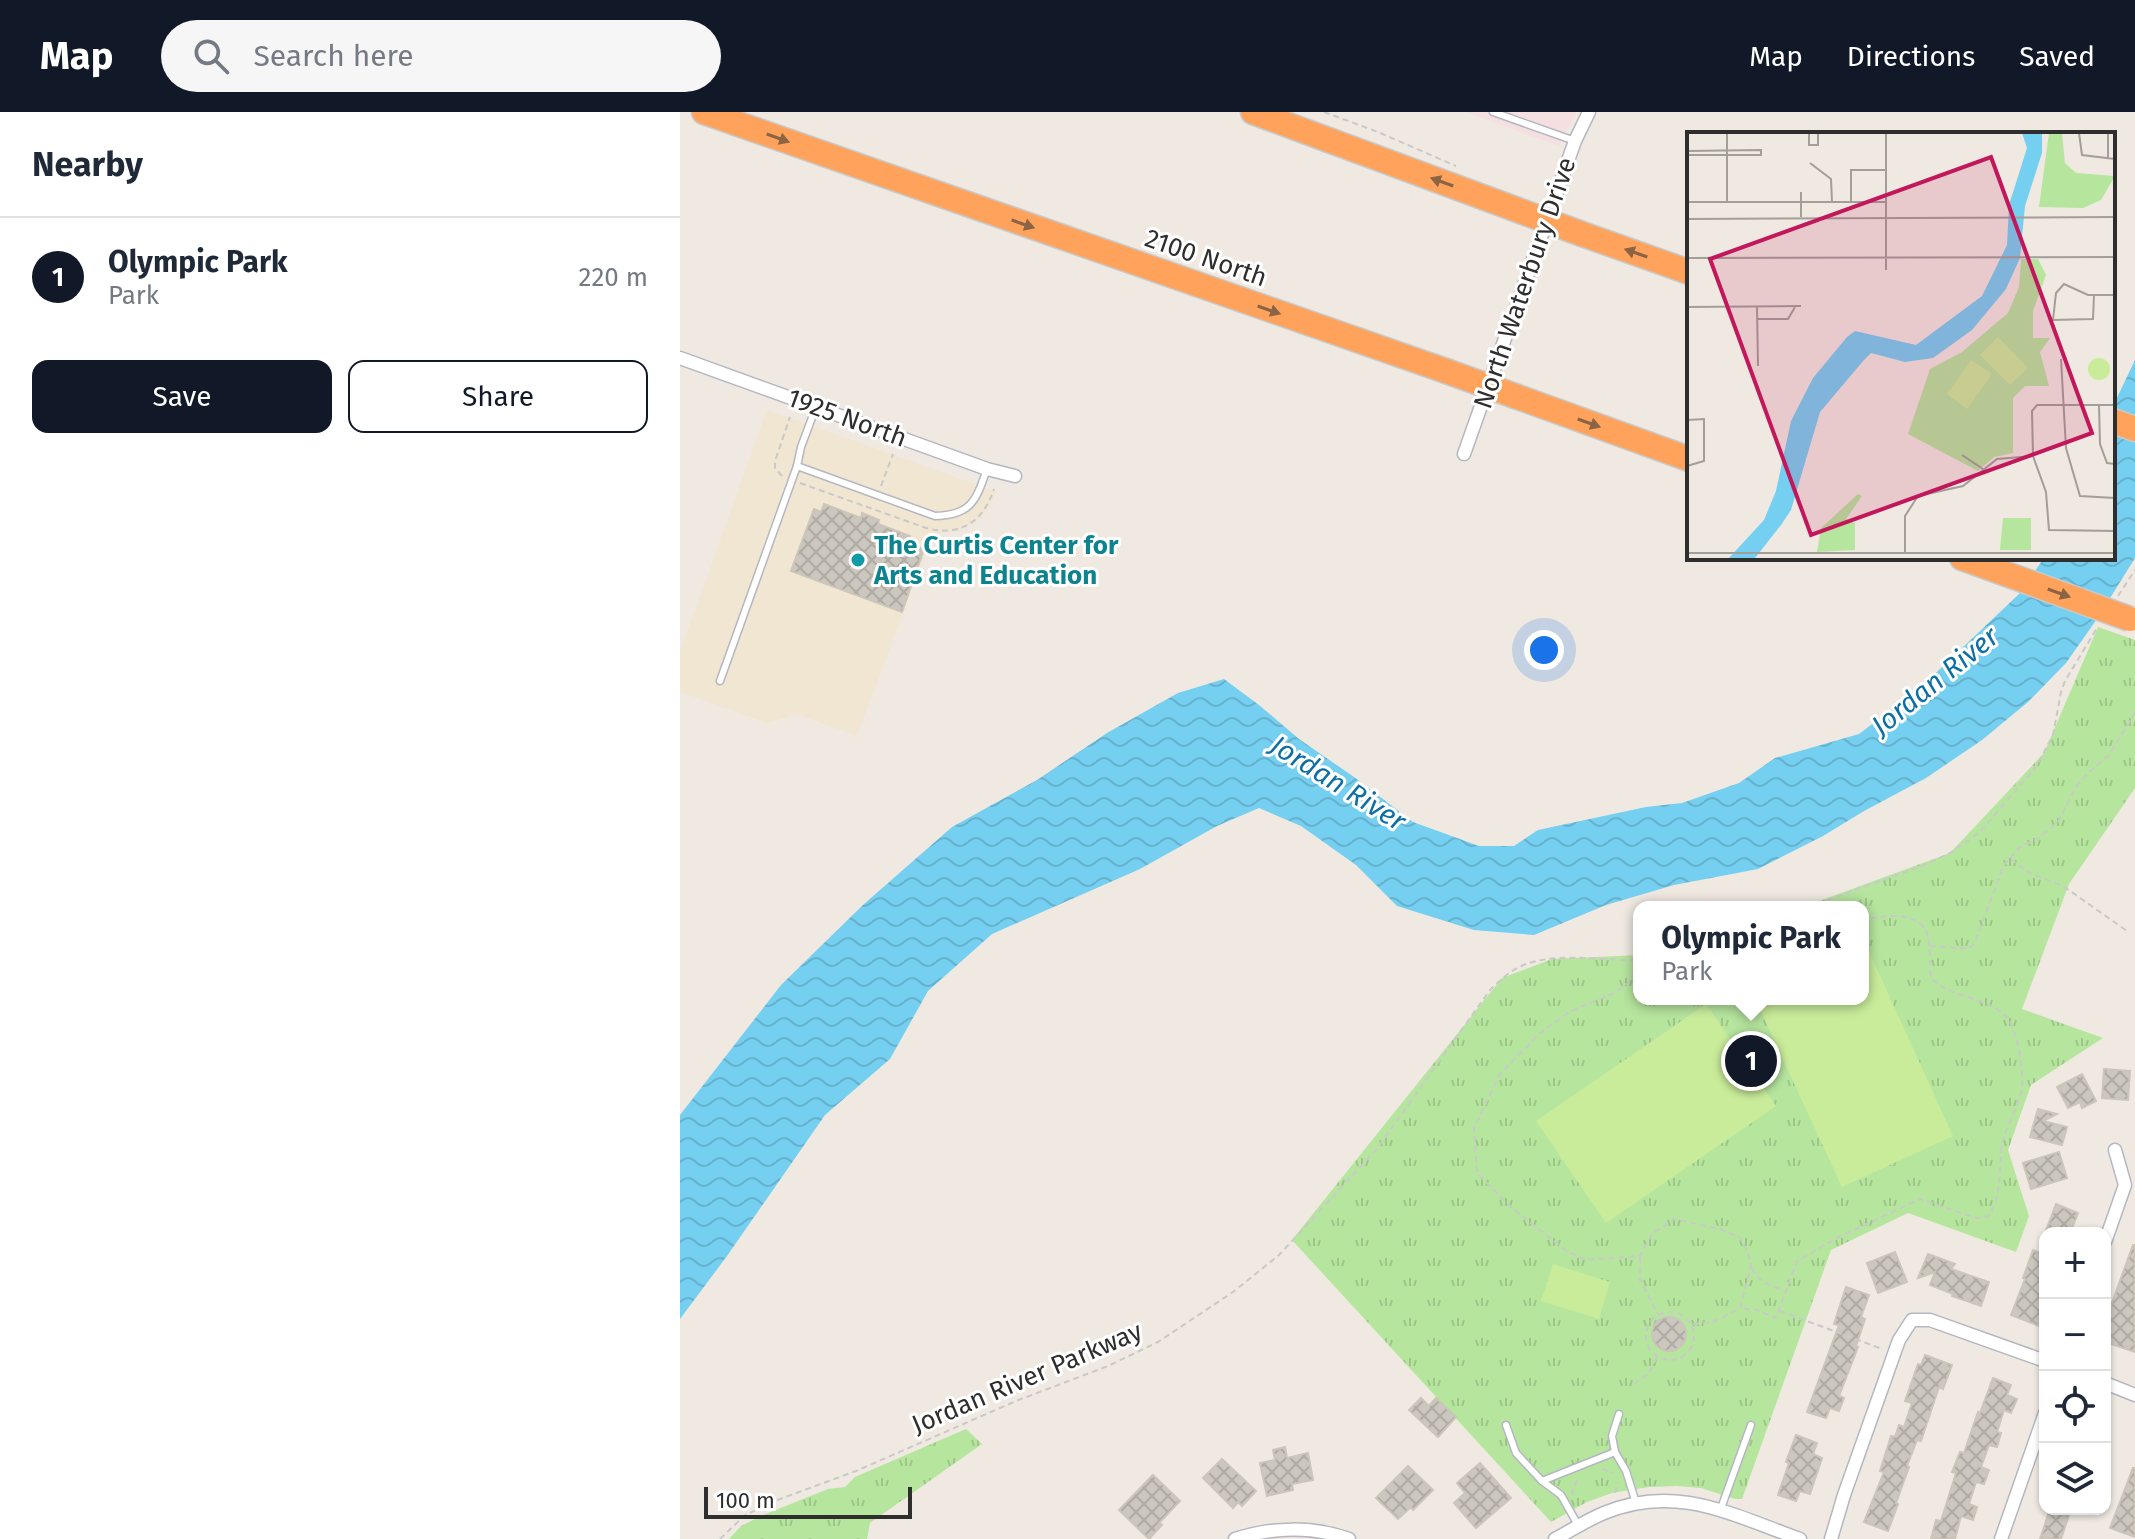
<!DOCTYPE html>
<meta charset="utf-8">
<style>
body{margin:0;font-family:"Fira Sans",sans-serif;background:#f6f6f7;color:#1f2937}
.controls{position:absolute;right:24px;bottom:24px;display:grid;overflow:hidden;border-radius:16px;box-shadow:0 2px 6px #0004}
.controls button{width:72px;height:72px;display:grid;place-items:center;padding:0;border:0;border-bottom:2px solid #e0e1e3;background:#fff;color:#1f2937;font:40px sans-serif}
.scale{position:absolute;left:24px;bottom:20px;width:208px;box-sizing:border-box;padding-left:8px;border:4px solid #2e2e2e;border-top:0;font-size:22px;line-height:28px;white-space:nowrap;color:#2e2e2e;-webkit-text-stroke:6px #fff;paint-order:stroke}
.you{position:absolute;left:864px;top:538px;width:28px;height:28px;margin:-20px;border:6px solid #fff;border-radius:50%;background:#1a73e8;box-shadow:0 0 0 12px #1a73e833}
.badge{display:grid;place-items:center;width:52px;height:52px;border-radius:50%;background:#111827;color:#fff;font-size:26px;font-weight:700}
.pin{position:absolute;translate:-50% -50%;border:4px solid #fff;box-shadow:0 2px 8px #0006}
.popup{position:absolute;left:953px;top:789px;width:236px;height:104px;box-sizing:border-box;display:grid;place-content:center;border-radius:16px;background:#fff;filter:drop-shadow(0 2px 6px #0005);font-size:26px;white-space:nowrap;color:#747a83}
.popup b{font-size:30px;color:#1f2937}
.popup::after{content:'';position:absolute;left:50%;top:100%;margin-left:-16px;border:16px solid transparent;border-top-color:#fff}
.list{margin:0;padding:0;list-style:none}
h2{display:flex;justify-content:space-between;align-items:center;height:104px;margin:0;padding:0 32px;font-size:34px}
h2 small{font-size:26px;font-weight:400;color:#747a83}
.list li{display:grid;grid-template-columns:52px 1fr auto;gap:24px;align-items:center;box-sizing:border-box;height:120px;padding:0 32px;border-top:2px solid #e0e1e3}
.list b{display:block;font-size:30px;white-space:nowrap}
.list p{margin:0;font-size:26px;white-space:nowrap;color:#747a83}
.list em{font-size:26px;font-style:normal;color:#747a83}
.actions{display:flex;gap:16px;padding:24px 32px}
.actions a{flex:1;padding:18px 0;border:2px solid #111827;border-radius:16px;text-align:center;font-size:28px;color:#111827}
.actions .main{background:#111827;color:#fff}
.icon{flex:none;width:44px;height:44px;fill:none;stroke:currentColor;stroke-width:2;stroke-linecap:round;stroke-linejoin:round}
.map{position:relative;flex:none;width:1455px;height:1427px;overflow:hidden}
header{display:flex;align-items:center;gap:48px;box-sizing:border-box;height:112px;padding:0 40px;background:#111827;color:#fff}
header strong{font-size:38px}
nav{display:flex;gap:44px;margin-inline-start:auto;font-size:28px}
.search{width:560px;height:72px;background:#f6f6f7;display:flex;align-items:center;gap:20px;box-sizing:border-box;padding:0 28px;border-radius:44px;color:#747a83;font-size:30px}
main{display:flex}
aside{flex:1;background:#fff}
.map>svg:first-child{display:block}
.education{fill:#f0e6d1}
.medical{fill:#f5dfe0}
.grass{fill:url(#grass-tufts)}
.pitch{fill:#c9ec9a}
.water{fill:url(#water-waves)}
.building{fill:url(#building-cross-hatch);stroke:#cbc5ba;stroke-width:2}
.lines{fill:none;stroke-linecap:round;stroke-linejoin:round}
.lane-casing{stroke:#b4b7c1;stroke-width:9}
.street-casing{stroke:#b4b7c1;stroke-width:15}
.highway-casing{stroke:#c9c9c9;stroke-width:27}
.path{stroke:#c9c9c9;stroke-width:2;stroke-dasharray:6 4;stroke-linecap:butt}
.lane{stroke:#fff;stroke-width:6}
.street{stroke:#fff;stroke-width:12}
.highway{stroke:#ffa35c;stroke-width:24}
.highway-bridge-casing{stroke:#c9c9c9;stroke-width:27;stroke-linecap:butt}
.highway-bridge{stroke:#ffa35c;stroke-width:24}
.oneway{fill:#8c6343}
.culture-dot{fill:#0f9aa8;stroke:#fff;stroke-width:3}
.labels{text-anchor:middle;dominant-baseline:central;stroke-width:6;stroke-linejoin:round;paint-order:stroke}
.street-label{font-size:26px;fill:#2e2e2e;stroke:#fff}
.culture-label{font-size:26px;font-weight:bold;fill:#0d838f;stroke:#fff;text-anchor:start}
.water-label{font-size:28px;font-style:italic;fill:#0d6fa3;stroke:#fff}
.inset-road{fill:none;stroke:#a29e99;stroke-width:2}
.view{fill:#c2185b;fill-opacity:0.15;stroke:#c2185b;stroke-width:4}
.inset-edge{fill:none;stroke:#2e2e2e;stroke-width:4}
</style>
<header>
<strong>Map</strong>
<div class="search"><svg class="icon" aria-label="search" viewBox="0 0 24 24"><circle cx="10" cy="10" r="6"/><path d="M15 15l6 6"/></svg>Search here</div>
<nav><a>Map</a><a>Directions</a><a>Saved</a></nav>
</header>
<main>
<aside>
<h2>Nearby<small></small></h2>
<ul class="list">
<li><span class="badge">1</span><div><b>Olympic Park</b><p>Park</p></div><em>220 m</em></li>
</ul>
<div class="actions"><a class="main">Save</a><a>Share</a></div>
</aside>
<div class="map">
<svg width="1455" height="1427" viewBox="0 0 1455 1427">
<defs>
<pattern id="grass-tufts" width="24" height="20" patternUnits="userSpaceOnUse" patternTransform="scale(2)"><rect width="24" height="20" fill="#b6e59e"/><path d="M3 7l-1-3M5 7V3M7 7l1-3M15 17l-1-3M17 17v-4M19 17l1-3" fill="none" stroke="#9dc588"/></pattern>
<pattern id="water-waves" width="16" height="10" patternUnits="userSpaceOnUse" patternTransform="scale(2)"><rect width="16" height="10" fill="#75cff0"/><path d="M0 5q4-4 8 0t8 0" fill="none" stroke="#66b2ce"/></pattern>
<pattern id="building-cross-hatch" width="8" height="8" patternUnits="userSpaceOnUse" patternTransform="scale(2)"><rect width="8" height="8" fill="#cbc7bf"/><path d="M0 0l8 8M0 8l8-8" fill="none" stroke="#afaba4"/></pattern>
</defs>
<rect width="100%" height="100%" fill="#efe9e1"/>
<!-- education -->
<path class="education" d="M87 298 315 379 311 392 299 408 277 420 253 421 177 624 117 602 87 611 0 580V540Z"/>
<!-- medical -->
<path class="medical" d="M785 0H896L879 34Z"/>
<!-- grass -->
<g class="grass">
<path d="M1418 515 1455 528V676L1389 772 1342 897 1423 926 1351 973 1328 1038 1349 1104 1336 1140 1228 1101 1151 1138 1062 1387H1055L1021 1376 997 1374 969 1375 932 1381 907 1390 871 1410 612 1128 822 866 872 847 959 843V887H1183V795H1123L1270 741 1364 641Z"/>
<path d="M286 1317 302 1332 190 1411 187 1427H49L61 1414 81 1404 148 1377 165 1375 175 1365Z"/>
</g>
<!-- pitch -->
<g class="pitch">
<path d="M1187 835 1273 1024 1162 1075 1075 887H1183V837Z"/>
<path d="M1026 892 1096 994 926 1111 856 1009Z"/>
<path d="M873 1152 930 1170 919 1207 861 1189Z"/>
</g>
<!-- water -->
<path class="water" d="M1455 248V446L1417 507 1386 551 1348 590 1302 628 1246 666 1184 699 1143 724 1078 757 994 773 926 793 854 823 794 818 717 794 676 753 621 714 579 696 537 714 460 757 312 822 248 879 210 947 145 1003 47 1144 0 1207V1003L101 873 184 792 272 715 357 668 427 621 498 581 544 567 579 593 619 627 674 665 733 710 799 734H834L858 718 966 695 1002 691 1059 671 1095 646 1179 622 1241 575 1339 482 1364 446H1433V294Z"/>
<!-- building -->
<g class="building">
<path d="M144 392 181 406 182 401 199 408 198 412 230 424 227 431 244 437 222 500 111 459 134 397 141 400Z"/>
<path d="M1424 957 1450 959 1448 988 1422 986Z"/>
<path d="M1402 962 1416 989 1402 996 1400 990 1388 996 1377 975Z"/>
<path d="M1358 997 1377 1002 1363 1009 1387 1015 1382 1033 1350 1025Z"/>
<path d="M1379 1040 1387 1066 1351 1077 1343 1051Z"/>
<path d="M1376 1092 1398 1101 1390 1121H1365Z"/>
<path d="M1453 1133H1455V1240L1425 1230V1210Z"/>
<path d="M1353 1138 1365 1143V1198L1359 1214 1331 1203 1345 1167 1343 1166Z"/>
<path d="M1215 1140 1227 1170 1198 1181 1187 1151Z"/>
<path d="M1248 1142 1275 1152 1271 1157 1309 1170 1301 1194 1272 1184 1273 1182 1250 1173 1255 1160 1238 1166Z"/>
<path d="M1166 1175 1189 1183 1181 1205 1185 1207 1176 1234 1178 1235 1159 1284 1164 1286 1159 1299 1150 1296 1146 1306 1127 1300 1159 1213 1154 1212Z"/>
<circle cx="989" cy="1222" r="17"/>
<path d="M1245 1243 1272 1253 1263 1277 1259 1275 1241 1329 1237 1328 1227 1354 1229 1355 1216 1391 1218 1392 1208 1419 1184 1410 1204 1360 1200 1359 1211 1324 1215 1325 1219 1313 1224 1315 1232 1291 1225 1289 1238 1252 1241 1253Z"/>
<path d="M1313 1266 1331 1273 1327 1283 1337 1287 1331 1301 1324 1298 1317 1320 1321 1321 1317 1335 1309 1333 1301 1355 1309 1358 1304 1372 1296 1370 1289 1392 1297 1395 1293 1408 1281 1404 1275 1427H1251L1256 1408 1261 1409 1276 1361 1272 1360 1280 1340 1284 1341 1298 1300 1300 1301Z"/>
<path d="M741 1286 749 1294 756 1286 776 1305 758 1325 729 1298Z"/>
<path d="M1116 1323 1137 1331 1133 1342 1142 1346 1130 1382 1120 1379 1116 1389 1098 1383 1109 1351 1106 1350Z"/>
<path d="M605 1335 607 1346 628 1341 633 1368 612 1372 613 1378 587 1384 580 1351 595 1348 593 1338Z"/>
<path d="M542 1347 576 1379 562 1394 558 1390 553 1396 523 1366Z"/>
<path d="M800 1351 831 1386 796 1416 774 1391 785 1381 777 1371Z"/>
<path d="M728 1354 753 1378 733 1398 731 1395 718 1407 696 1386Z"/>
<path d="M1453 1356H1455V1425L1430 1416Z"/>
<path d="M473 1363 500 1389 479 1411 482 1413 469 1427 439 1398Z"/>
<path d="M1370 1397H1391L1381 1427H1360Z"/>
</g>
<g class="lines">
<!-- lane casing -->
<g class="lane-casing">
<g id="lane">
<path d="M813 0 895 29"/>
<path d="M117 354 255 404C292 403 296 388 307 357"/>
<path d="M40 569 117 354 121 335 136 295"/>
<path d="M939 1302 932 1324 935 1340 946 1359 956 1391"/>
<path d="M826 1313 836 1341 862 1369 881 1383 898 1413"/>
<path d="M862 1369 935 1340"/>
<path d="M1040 1399 1071 1313"/>
</g>
</g>
<!-- street casing -->
<g class="street-casing">
<g id="street">
<path d="M0 246 307 357 335 364"/>
<path d="M784 342 895 29 909 0"/>
<path d="M1425 1130 1445 1073 1435 1038"/>
<path d="M1425 1271 1455 1283"/>
<path d="M555 1427C592 1415 633 1414 669 1427"/>
<path d="M875 1427C892 1418 907 1408 924 1401 996 1371 1052 1403 1120 1427"/>
<path d="M1151 1427 1164 1383 1219 1228 1232 1208H1250L1365 1249"/>
<path d="M1321 1427 1365 1301"/>
</g>
</g>
<!-- highway casing -->
<g class="highway-casing">
<g id="highway">
<path d="M24 0 766 259"/>
<path d="M573 0 835 97"/>
<path d="M902 122 1009 160"/>
<path d="M835 284 1009 347"/>
<path d="M1433 309 1455 317"/>
<path d="M1282 446 1307 455"/>
</g>
</g>
<!-- path -->
<g class="path">
<path d="M644 0 698 20 776 54"/>
<path d="M102 364 95 356V349L110 305"/>
<path d="M120 371 246 416C280 425 303 410 314 377"/>
<path d="M201 374 213 342"/>
<path d="M1438 484 1455 458"/>
<path d="M1331 747 1347 760 1383 774 1447 819"/>
<path d="M1128 795 1242 754 1270 741 1300 720 1356 655 1373 623 1381 580 1385 569 1417 516"/>
<path d="M1250 834 1288 837 1294 832 1324 753 1340 735 1357 727 1378 710 1396 675 1407 662 1429 643 1455 601"/>
<path d="M959 851 948 871 932 882 889 900 859 922 820 962 794 1016 797 1061 834 1098 888 1140 906 1148 960 1144 972 1122 994 1107 1040 1117 1059 1125 1068 1140 1071 1154 1060 1196 1077 1198 1096 1206 1117 1149 1159 1125 1240 1087 1296 1106 1309 1104C1323 1080 1318 1059 1322 1033 1326 1013 1339 995 1342 975 1344 959 1337 915 1326 904 1305 884 1272 887 1251 866 1249 852 1251 835 1247 821 1238 798 1201 803 1183 809"/>
<path d="M960 1145V1168L978 1202"/>
<path d="M1072 1156C1078 1171 1090 1173 1104 1178"/>
<path d="M1100 1199 1202 1237"/>
<circle cx="990" cy="1224" r="24"/>
<path d="M1013 1212 1033 1210 1059 1197"/>
<path d="M954 1272 968 1262 977 1246"/>
<path d="M922 1357 934 1361"/>
<path d="M935 1381 938 1370"/>
<path d="M893 1383 892 1378 898 1367"/>
<path d="M40 1427 64 1404 92 1390 176 1359 336 1289 428 1254 478 1230 553 1180 599 1143 696 1038 810 878C820 868 832 857 846 852 881 840 923 849 959 848"/>
</g>
<!-- lane -->
<use href="#lane" class="lane"/>
<!-- street -->
<use href="#street" class="street"/>
<!-- highway -->
<use href="#highway" class="highway"/>
<!-- highway-bridge casing -->
<g class="highway-bridge-casing">
<g id="highway-bridge">
<path d="M835 97 902 122"/>
<path d="M766 259 835 284"/>
<path d="M1307 455 1450 507"/>
</g>
</g>
<!-- highway-bridge -->
<use href="#highway-bridge" class="highway-bridge"/>
</g>
<!-- one-way arrows -->
<defs><path id="oneway-solid" d="M-6-.8H1V-3.2L6.5 0L1 3.2V.8H-6Z" transform="scale(2)"/></defs>
<g class="oneway">
<use href="#oneway-solid" transform="translate(98 26) rotate(20)"/>
<use href="#oneway-solid" transform="translate(762 70) rotate(-160)"/>
<use href="#oneway-solid" transform="translate(343 112) rotate(19)"/>
<use href="#oneway-solid" transform="translate(956 141) rotate(-161)"/>
<use href="#oneway-solid" transform="translate(589 198) rotate(19)"/>
<use href="#oneway-solid" transform="translate(909 311) rotate(20)"/>
<use href="#oneway-solid" transform="translate(1379 481) rotate(20)"/>
</g>
<!-- markers -->
<circle class="culture-dot" cx="178" cy="448" r="8"/>
<g class="labels">
<!-- street labels -->
<g class="street-label">
<text transform="translate(526 146) rotate(19)">2100 North</text>
<text transform="translate(845 171) rotate(-71)">North Waterbury Drive</text>
<text transform="translate(167 306) rotate(20)">1925 North</text>
<text transform="translate(347 1266) rotate(-23)">Jordan River Parkway</text>
</g>
<!-- culture labels -->
<g class="culture-label">
<text x="194" y="433">The Curtis Center for<tspan x="194" dy="30">Arts and Education</tspan></text>
</g>
<!-- water labels -->
<g class="water-label">
<text transform="translate(1255 569) rotate(-39)">Jordan River</text>
<text transform="translate(658 671) rotate(32)">Jordan River</text>
</g>
</g>
<!-- overview -->
<g transform="translate(1007 20)">
<rect width="428" height="428" fill="#efe9e1"/>
<path d="M362 1H375L378 31 389 41 428 44 414 68 396 76 352 75ZM334 127H351L359 143 346 179V206H363L353 220 362 254H338L326 266V321L307 325 291 339 221 302 243 237 275 220 321 181 332 155ZM171 362 175 364 159 387 168 391V418L130 420 134 396ZM316 386H344V418H313Z" fill="#b6e59e"/>
<path d="M311 205 341 236 323 253 293 223ZM401 237a11 11 0 1 1 22 0a11 11 0 1 1-22 0ZM284 228 305 242 280 277 260 262Z" fill="#c9ec9a"/>
<path d="M335 1H355V21L338 74 333 126 319 157 285 198 246 226 218 230 184 221 177 228 133 280 104 378 94 393 68 426 41 427 77 388 89 359 104 289 126 246 160 205 168 199 229 213 295 164 320 113 322 73 340 16Z" fill="#75cff0"/>
<path class="inset-road" d="M40 1V70M122 1V13H131V1M392 1 395 23 428 27M0 19 74 18V23H0M421 26V1M123 31 144 47 145 70M114 60V85M0 70H164V38H199M165 70H198M0 87 428 85M0 126 428 125M199 138V1M407 163 406 187 366 188 369 161 377 152 401 163H428M0 175 114 174M70 175 71 234M71 187H101L108 175M374 227 379 316 393 364 428 366M412 273 413 312 420 331 428 332M428 273H350L345 279 346 324 359 360 362 398 428 399M0 288 17 287V329L0 334M275 323 296 337M0 421H428M218 421V384L231 364 276 354 310 327 346 324"/>
<path class="view" d="M304 25 405 301 124 403 23 127Z"/>
<rect width="428" height="428" class="inset-edge"/>
</g>
</svg>
<div class="controls">
<button>+</button>
<button>−</button>
<button><svg class="icon" aria-label="locate" viewBox="0 0 24 24"><circle cx="12" cy="12" r="6"/><path d="M12 2v4M12 18v4M2 12h4M18 12h4"/></svg></button>
<button><svg class="icon" aria-label="layers" viewBox="0 0 24 24"><path d="M12 4l9 5-9 5-9-5zM3 14l9 5 9-5"/></svg></button>
</div>
<div class="scale">100 m</div>
<div class="you"></div>
<div class="pin badge" style="left:1071px;top:949px">1</div>
<div class="popup"><b>Olympic Park</b>Park</div>
</div>
</main>
